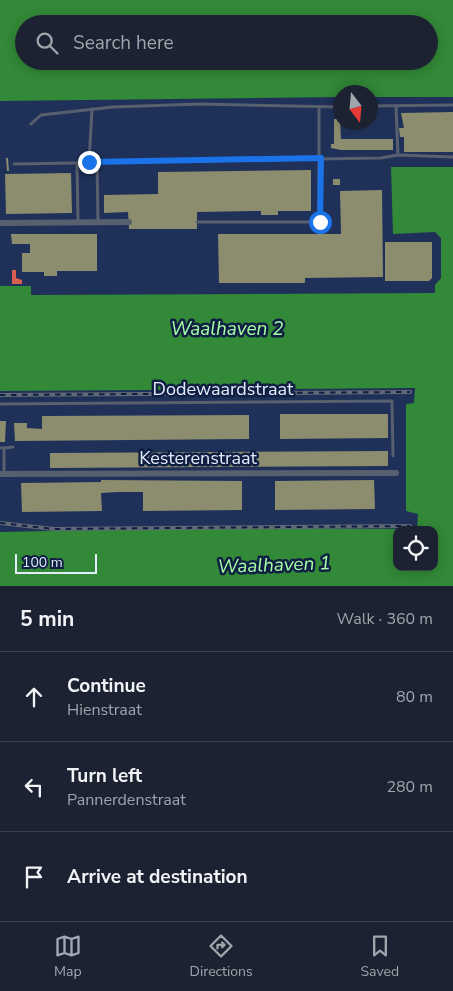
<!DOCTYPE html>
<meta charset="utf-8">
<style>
body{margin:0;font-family:"Nunito Sans",sans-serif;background:#292f3d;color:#f1f3f6}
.controls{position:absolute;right:15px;bottom:15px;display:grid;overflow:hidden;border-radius:10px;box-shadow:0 2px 12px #0003}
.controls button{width:45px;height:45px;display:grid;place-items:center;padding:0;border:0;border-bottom:1px solid #3a3f4d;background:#1c2231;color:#f1f3f6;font:25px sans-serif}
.compass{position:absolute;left:333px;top:85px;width:45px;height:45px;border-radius:50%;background:#1c2231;box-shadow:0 2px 12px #0003;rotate:164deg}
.scale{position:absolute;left:15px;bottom:12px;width:82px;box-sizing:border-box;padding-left:5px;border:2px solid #e4ecfa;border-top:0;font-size:14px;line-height:18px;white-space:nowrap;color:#e4ecfa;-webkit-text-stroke:4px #0f1f43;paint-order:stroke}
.stop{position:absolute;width:15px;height:15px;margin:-11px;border:4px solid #1a73e8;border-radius:50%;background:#fff}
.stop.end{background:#1a73e8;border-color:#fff;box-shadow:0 1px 5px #0008}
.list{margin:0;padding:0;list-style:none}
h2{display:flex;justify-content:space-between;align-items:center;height:65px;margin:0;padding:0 20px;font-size:21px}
h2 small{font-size:16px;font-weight:400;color:#a0a4ab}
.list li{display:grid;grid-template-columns:32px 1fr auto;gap:15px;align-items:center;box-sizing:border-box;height:90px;padding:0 20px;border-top:1px solid #3a3f4d}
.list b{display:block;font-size:19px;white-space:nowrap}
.list p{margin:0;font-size:16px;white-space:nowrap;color:#a0a4ab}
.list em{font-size:16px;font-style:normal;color:#a0a4ab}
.icon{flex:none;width:28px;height:28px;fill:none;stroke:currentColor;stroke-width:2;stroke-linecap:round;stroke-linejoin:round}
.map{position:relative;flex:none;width:453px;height:586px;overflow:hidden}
.search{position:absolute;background:#1c2231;box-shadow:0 2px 12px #0003;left:15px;right:15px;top:15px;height:55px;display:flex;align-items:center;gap:12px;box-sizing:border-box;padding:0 18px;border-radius:28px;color:#a0a4ab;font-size:19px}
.sheet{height:335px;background:#1c2231}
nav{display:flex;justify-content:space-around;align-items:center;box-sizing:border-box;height:70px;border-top:1px solid #3a3f4d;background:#1c2231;font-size:14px;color:#a0a4ab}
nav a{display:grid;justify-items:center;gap:2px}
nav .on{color:#a1aab9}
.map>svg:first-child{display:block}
.built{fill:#1f3159;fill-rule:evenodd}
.water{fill:#328937;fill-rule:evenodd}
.shops{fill:#d6604d}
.industry{fill:#8c8c6e}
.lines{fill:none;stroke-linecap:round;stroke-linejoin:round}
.service{stroke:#585f6f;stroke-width:3}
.minor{stroke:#585f6f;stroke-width:6}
.rail-casing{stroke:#616977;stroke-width:4}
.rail{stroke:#0f1f43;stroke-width:2;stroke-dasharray:5.5;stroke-linecap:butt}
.route{stroke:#1a73e8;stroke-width:6}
.labels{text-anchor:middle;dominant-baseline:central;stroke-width:5;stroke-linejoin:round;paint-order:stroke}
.street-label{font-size:18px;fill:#e4ecfa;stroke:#0f1f43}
.water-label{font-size:19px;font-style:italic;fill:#a4fda2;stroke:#0f1f43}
</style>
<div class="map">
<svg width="453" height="586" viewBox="0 0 453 586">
<rect width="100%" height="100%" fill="#252e41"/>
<!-- built -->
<g class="built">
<path d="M453 88V171L445 225 447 297 0 298V93ZM340 92H370V122H340Z"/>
<path d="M420 382 419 530 0 540V383Z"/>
</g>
<!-- water -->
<g class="water">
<path d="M0 0H453V97H371L370 92H340V97L0 101ZM24 24H429V61H24Z"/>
<path d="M391 167H453V586H0V532L190 528 417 529 418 514 406 511V404L414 403 415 388 0 391V286H31V295L435 293V285L441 278V238L435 232 393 234ZM397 530H434V567H397Z"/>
</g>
<!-- shops -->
<path class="shops" d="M12 270H16V278L22 280V284H12Z"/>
<!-- industry -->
<g class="industry">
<path d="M453 112V152H404V137H400L399 128H404L401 113Z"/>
<path d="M334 119H340L341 139H393V150H341L331 148V144H334Z"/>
<path d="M6 158H8L9 171H7Z"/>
<path d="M311 170V211H278V215H261V211L197 212V229H129L128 212 104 213V195L158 194V172Z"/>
<path d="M71 173 72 213 6 214 5 174Z"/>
<rect x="333" y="179" width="7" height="6"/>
<path d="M382 190 383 277 305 278V283H219L218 234H341L340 191Z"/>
<path d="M11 234H97V271H57V276H44V272H22V253H30V244H12Z"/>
<path d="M385 242H432V278L429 281H385Z"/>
<path d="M280 414H388V438L280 439Z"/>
<path d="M249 415V439L15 441 14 423H27V428L42 429V416Z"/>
<path d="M0 421H6L5 442H0Z"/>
<path d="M388 451V466L50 468V453Z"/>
<path d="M101 480 242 481V510L143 511V492H118L101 493 102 511 22 512 21 483 101 482Z"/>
<path d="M374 480 375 509 275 510V481Z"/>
</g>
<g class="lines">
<!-- service -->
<g class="service">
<path d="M370 106 453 105"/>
<path d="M396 106 398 155"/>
<path d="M31 124 41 115 113 107 200 104 340 107"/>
<path d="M97 162 98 222"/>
<path d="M77 163 78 222"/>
<path d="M89 163 92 109"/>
<path d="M14 164 381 158 398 155 453 157"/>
<path d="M197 222H319V108"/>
<path d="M0 404 392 401 393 456"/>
<path d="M0 448H4V473"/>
<path d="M4 448 13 447"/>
</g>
<!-- minor -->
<g class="minor">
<path d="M0 223 129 222"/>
<path d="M0 474 396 473"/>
</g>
<!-- rail casing -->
<g class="rail-casing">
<g id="rail">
<path d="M0 395 410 392"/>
<path d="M0 523 54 529 410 526"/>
</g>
</g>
<!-- rail -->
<use href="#rail" class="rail"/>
</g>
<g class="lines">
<!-- route -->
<path class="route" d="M89 162 321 158 320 222"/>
</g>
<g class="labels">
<!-- street labels -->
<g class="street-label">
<text x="223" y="389">Dodewaardstraat</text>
<text x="198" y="458">Kesterenstraat</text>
</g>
<!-- water labels -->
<g class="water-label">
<text x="227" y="329">Waalhaven 2</text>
<text transform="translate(274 565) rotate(-2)">Waalhaven 1</text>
</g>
</g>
</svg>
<div class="controls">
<button><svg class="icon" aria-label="locate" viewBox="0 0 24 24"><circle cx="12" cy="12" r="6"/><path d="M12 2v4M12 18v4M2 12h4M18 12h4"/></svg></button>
</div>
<svg class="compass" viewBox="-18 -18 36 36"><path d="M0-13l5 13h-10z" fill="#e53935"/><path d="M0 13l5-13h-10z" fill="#a0a4ab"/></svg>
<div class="scale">100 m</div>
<div class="stop" style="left:320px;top:222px"></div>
<div class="stop end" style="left:89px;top:162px"></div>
<div class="search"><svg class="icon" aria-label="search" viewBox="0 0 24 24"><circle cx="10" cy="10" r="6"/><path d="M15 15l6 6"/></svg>Search here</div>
</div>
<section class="sheet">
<h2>5 min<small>Walk · 360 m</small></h2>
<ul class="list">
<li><svg class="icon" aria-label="ahead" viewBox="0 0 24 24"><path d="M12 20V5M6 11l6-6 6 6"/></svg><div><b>Continue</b><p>Hienstraat</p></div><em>80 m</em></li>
<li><svg class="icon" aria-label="left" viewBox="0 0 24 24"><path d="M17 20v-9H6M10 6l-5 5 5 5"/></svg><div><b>Turn left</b><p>Pannerdenstraat</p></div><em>280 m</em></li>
<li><svg class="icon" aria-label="arrive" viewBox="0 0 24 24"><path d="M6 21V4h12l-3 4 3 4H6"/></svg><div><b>Arrive at destination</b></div></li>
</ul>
</section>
<nav>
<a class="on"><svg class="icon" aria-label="map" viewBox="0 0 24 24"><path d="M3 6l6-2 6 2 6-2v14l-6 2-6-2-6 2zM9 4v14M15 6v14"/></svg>Map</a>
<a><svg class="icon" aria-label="directions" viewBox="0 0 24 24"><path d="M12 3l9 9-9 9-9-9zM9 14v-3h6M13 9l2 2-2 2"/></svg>Directions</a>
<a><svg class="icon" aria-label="saved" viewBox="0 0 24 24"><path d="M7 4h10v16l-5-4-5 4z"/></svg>Saved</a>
</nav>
